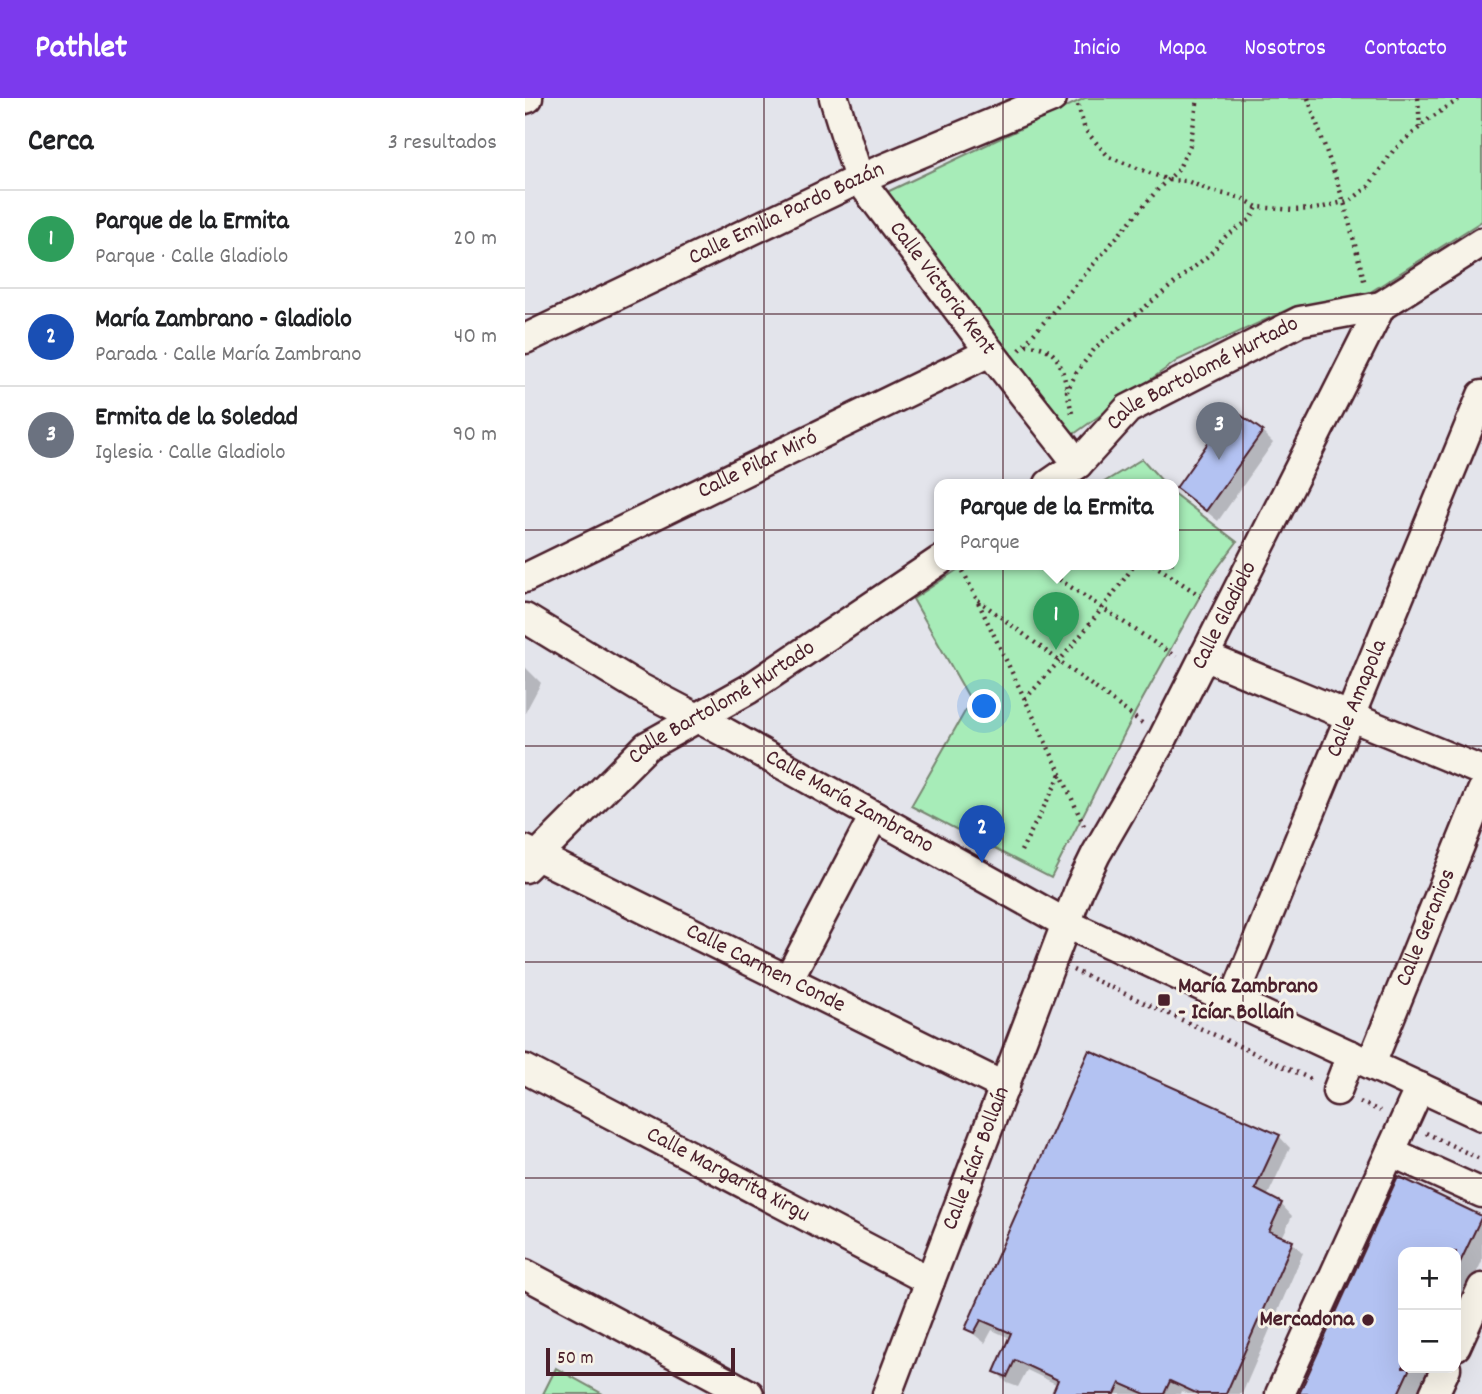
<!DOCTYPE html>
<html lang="es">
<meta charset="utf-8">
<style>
body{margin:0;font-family:Dekko,sans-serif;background:#f2f2f2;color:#202124}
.controls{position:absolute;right:21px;bottom:21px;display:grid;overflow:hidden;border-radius:14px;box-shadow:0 7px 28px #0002}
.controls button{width:63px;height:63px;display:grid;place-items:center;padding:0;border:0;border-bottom:2px solid #e0e0e0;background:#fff;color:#202124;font:35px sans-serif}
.scale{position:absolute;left:21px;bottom:18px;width:189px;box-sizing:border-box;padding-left:7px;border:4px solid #4a1f2b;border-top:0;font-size:19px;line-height:24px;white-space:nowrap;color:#4a1f2b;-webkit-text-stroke:5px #f7f3e8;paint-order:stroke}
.you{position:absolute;left:460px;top:609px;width:24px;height:24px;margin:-18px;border:5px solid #fff;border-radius:50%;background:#1a73e8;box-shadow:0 0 0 10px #1a73e833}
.badge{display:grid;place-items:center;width:46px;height:46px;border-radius:50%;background:#7c3aed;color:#fff;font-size:23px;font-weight:700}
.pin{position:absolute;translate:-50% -58px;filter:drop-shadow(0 2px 4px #0008)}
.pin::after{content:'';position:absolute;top:37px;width:24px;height:21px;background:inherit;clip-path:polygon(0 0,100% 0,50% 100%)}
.popup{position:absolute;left:409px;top:381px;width:245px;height:91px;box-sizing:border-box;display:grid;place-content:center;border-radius:14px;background:#fff;filter:drop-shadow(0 2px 5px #0005);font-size:23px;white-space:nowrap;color:#757577}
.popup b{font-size:26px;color:#202124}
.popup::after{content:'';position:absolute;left:50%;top:100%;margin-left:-14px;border:14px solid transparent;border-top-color:#fff}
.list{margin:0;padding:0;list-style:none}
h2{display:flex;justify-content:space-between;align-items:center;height:91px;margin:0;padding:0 28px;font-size:30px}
h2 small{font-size:23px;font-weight:400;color:#757577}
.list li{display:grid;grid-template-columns:46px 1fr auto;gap:21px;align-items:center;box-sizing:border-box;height:98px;padding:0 28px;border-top:2px solid #e0e0e0}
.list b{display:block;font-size:26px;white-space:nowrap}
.list p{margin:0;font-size:23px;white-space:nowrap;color:#757577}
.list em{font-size:23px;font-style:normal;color:#757577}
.map{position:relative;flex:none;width:957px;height:1296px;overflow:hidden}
header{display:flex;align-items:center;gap:42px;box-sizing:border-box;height:98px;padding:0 35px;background:#7c3aed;color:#fff}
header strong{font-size:33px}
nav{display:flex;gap:38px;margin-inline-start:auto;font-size:24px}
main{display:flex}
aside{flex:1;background:#fff}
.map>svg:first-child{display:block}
.green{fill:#a7ecb8;stroke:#788672;stroke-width:2}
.shadow{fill:#0003}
.building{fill:#b3c2f2;stroke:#4a1f2b;stroke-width:2}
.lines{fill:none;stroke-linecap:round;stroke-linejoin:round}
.minor-casing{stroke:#4a1f2b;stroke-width:33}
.path{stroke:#4a1f2b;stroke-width:4.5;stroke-dasharray:2 5;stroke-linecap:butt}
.minor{stroke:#f7f3e8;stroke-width:28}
.grid{fill:none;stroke:#4a1f2b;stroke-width:2;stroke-opacity:0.55}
.poi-dot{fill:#4a1f2b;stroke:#f7f3e8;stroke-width:2.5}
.labels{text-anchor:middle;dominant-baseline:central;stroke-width:6;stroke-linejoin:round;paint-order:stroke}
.street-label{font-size:23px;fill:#4a1f2b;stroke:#f7f3e8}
.poi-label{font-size:23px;font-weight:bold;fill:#4a1f2b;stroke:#f7f3e8;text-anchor:start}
</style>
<header>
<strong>Pathlet</strong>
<nav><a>Inicio</a><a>Mapa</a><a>Nosotros</a><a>Contacto</a></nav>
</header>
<main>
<aside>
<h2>Cerca<small>3 resultados</small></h2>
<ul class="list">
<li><span class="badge" style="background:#2e9e5b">1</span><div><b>Parque de la Ermita</b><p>Parque · Calle Gladiolo</p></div><em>20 m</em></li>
<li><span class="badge" style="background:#1a4fb4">2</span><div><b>María Zambrano - Gladiolo</b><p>Parada · Calle María Zambrano</p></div><em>40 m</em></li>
<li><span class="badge" style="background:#6b7280">3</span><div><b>Ermita de la Soledad</b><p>Iglesia · Calle Gladiolo</p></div><em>90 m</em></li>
</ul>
</aside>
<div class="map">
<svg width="957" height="1296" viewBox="0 0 957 1296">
<rect width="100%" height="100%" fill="#e3e4eb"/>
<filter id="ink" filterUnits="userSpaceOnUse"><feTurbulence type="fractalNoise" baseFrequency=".0143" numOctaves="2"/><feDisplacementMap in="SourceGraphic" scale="14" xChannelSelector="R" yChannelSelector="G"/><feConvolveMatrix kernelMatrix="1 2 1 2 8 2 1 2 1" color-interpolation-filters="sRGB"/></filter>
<g filter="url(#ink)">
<!-- green -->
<g class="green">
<path d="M560 0H957V123L836 200 768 209 653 262 549 336 485 260 360 95Z"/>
<path d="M617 361 640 386H576Z"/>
<path d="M648 395 712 444 685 480 611 613 526 780 386 708 446 603 388 501 441 466H648Z"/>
<path d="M31 1270 78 1296H18Z"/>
</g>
<!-- shadow -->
<g class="shadow">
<path d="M737 334 748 345 693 423 653 390Z"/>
<path d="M0 569 16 585 0 615Z"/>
<path d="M565 955 754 1038 765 1050 742 1099 756 1106 767 1118 757 1140 767 1144 778 1155 717 1296H662L656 1293 655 1296H529L533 1287 502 1272 493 1289 482 1285 471 1273 485 1240 467 1232 460 1245 442 1231Z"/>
<path d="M874 1080 957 1119V1163L931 1219V1154H878V1270H907L895 1296H776Z"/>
</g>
<!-- building -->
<g class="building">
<path d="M707 311 738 333 681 413 651 390Z"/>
<path d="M564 952 755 1037 730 1091 757 1105 744 1133 768 1143 701 1296H673L645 1283 639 1296H620L595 1285 590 1296H527L533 1282 490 1262 482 1279 469 1274 486 1235 456 1222 449 1235 440 1231Z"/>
<path d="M873 1078 957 1118 931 1173V1154H878V1270H885L873 1296H774Z"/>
</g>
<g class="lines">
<!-- minor casing -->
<g class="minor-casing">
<g id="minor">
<path id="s1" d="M309 0 334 81 465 254 553 366"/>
<path d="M0 1 3 0"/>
<path id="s2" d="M0 241 334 81 527 0"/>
<path id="s3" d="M524 386 553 366 603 311 775 223 856 208 957 144"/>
<path id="s4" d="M0 480 465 254"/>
<path id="s5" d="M0 520 115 590 201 635 542 826 957 1018"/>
<path d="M679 558 957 673"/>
<path id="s6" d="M0 752 480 989"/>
<path id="s7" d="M0 770 122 648 224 591 414 463"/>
<path d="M263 882 349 718"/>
<path id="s8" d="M708 903 957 297"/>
<path id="s9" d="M846 966 957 693"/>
<path id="s10" d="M0 971 405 1183"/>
<path d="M812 993 826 957"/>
<path d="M866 1054 957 1095"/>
<path d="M0 1176 224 1296"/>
<path d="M931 1248 957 1190"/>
<path id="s11" d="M362 1296 555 789 571 756 638 640 856 208"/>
<path d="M755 1296 895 989"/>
<path d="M909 1296 921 1270"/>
</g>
</g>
<!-- path -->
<g class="path">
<path d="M783 0 819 104 840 186"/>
<path d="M893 0 895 29"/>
<path d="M553 7 560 32 584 59 643 82 662 83 686 93 717 100 732 109 768 112 791 111 826 102 843 89 868 53 904 21 936 0"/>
<path d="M501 247C531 248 536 264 542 291"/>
<path d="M495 252 634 90 653 72 665 47 673 0"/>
<path d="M547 315 542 293 551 275 571 249 684 157 700 139 726 121 732 109"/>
<path d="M511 466 651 559"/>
<path d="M628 466 680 501"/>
<path d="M438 473 536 676 559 728"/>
<path d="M453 502 617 625"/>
<path d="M500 601C540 558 576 514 610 466"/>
<path d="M496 753 536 676"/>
<path d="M548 872 788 982"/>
<path d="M835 1004 855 1013"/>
<path d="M901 1035 957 1062"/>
</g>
<!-- minor -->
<use href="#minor" class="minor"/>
</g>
</g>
<!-- grid -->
<path class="grid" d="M239 0V1296M478 0V1296M718 0V1296M0 216H957M0 432H957M0 648H957M0 864H957M0 1080H957"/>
<!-- markers -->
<g class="poi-dot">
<rect x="632" y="895" width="14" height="14" rx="3.5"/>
<circle cx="843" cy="1222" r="7"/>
</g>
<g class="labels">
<!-- street labels -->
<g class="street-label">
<text stroke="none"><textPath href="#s2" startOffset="290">Calle Emilia Pardo Bazán</textPath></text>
<text stroke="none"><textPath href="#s1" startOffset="222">Calle Victoria Kent</textPath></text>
<text stroke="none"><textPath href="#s3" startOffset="192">Calle Bartolomé Hurtado</textPath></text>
<text stroke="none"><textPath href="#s4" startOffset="259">Calle Pilar Miró</textPath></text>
<text stroke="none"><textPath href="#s11" startOffset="850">Calle Gladiolo</textPath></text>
<text stroke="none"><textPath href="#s8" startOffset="327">Calle Amapola</textPath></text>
<text stroke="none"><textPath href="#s7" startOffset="259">Calle Bartolomé Hurtado</textPath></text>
<text stroke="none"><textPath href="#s5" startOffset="373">Calle María Zambrano</textPath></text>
<text stroke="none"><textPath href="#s9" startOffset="147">Calle Geranios</textPath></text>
<text stroke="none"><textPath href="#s6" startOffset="268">Calle Carmen Conde</textPath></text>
<text stroke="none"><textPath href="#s11" startOffset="252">Calle Icíar Bollaín</textPath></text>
<text stroke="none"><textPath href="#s10" startOffset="229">Calle Margarita Xirgu</textPath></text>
</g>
<!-- poi labels -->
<g class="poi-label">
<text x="653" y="889">María Zambrano<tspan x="653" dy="26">- Icíar Bollaín</tspan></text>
<text x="829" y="1222" text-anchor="end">Mercadona</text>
</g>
</g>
</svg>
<div class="controls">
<button>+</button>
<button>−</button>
</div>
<div class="scale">50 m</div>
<div class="you"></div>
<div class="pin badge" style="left:531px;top:552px;background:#2e9e5b">1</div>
<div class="popup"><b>Parque de la Ermita</b>Parque</div>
<div class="pin badge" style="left:457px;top:765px;background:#1a4fb4">2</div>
<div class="pin badge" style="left:694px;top:362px;background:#6b7280">3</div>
</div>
</main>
